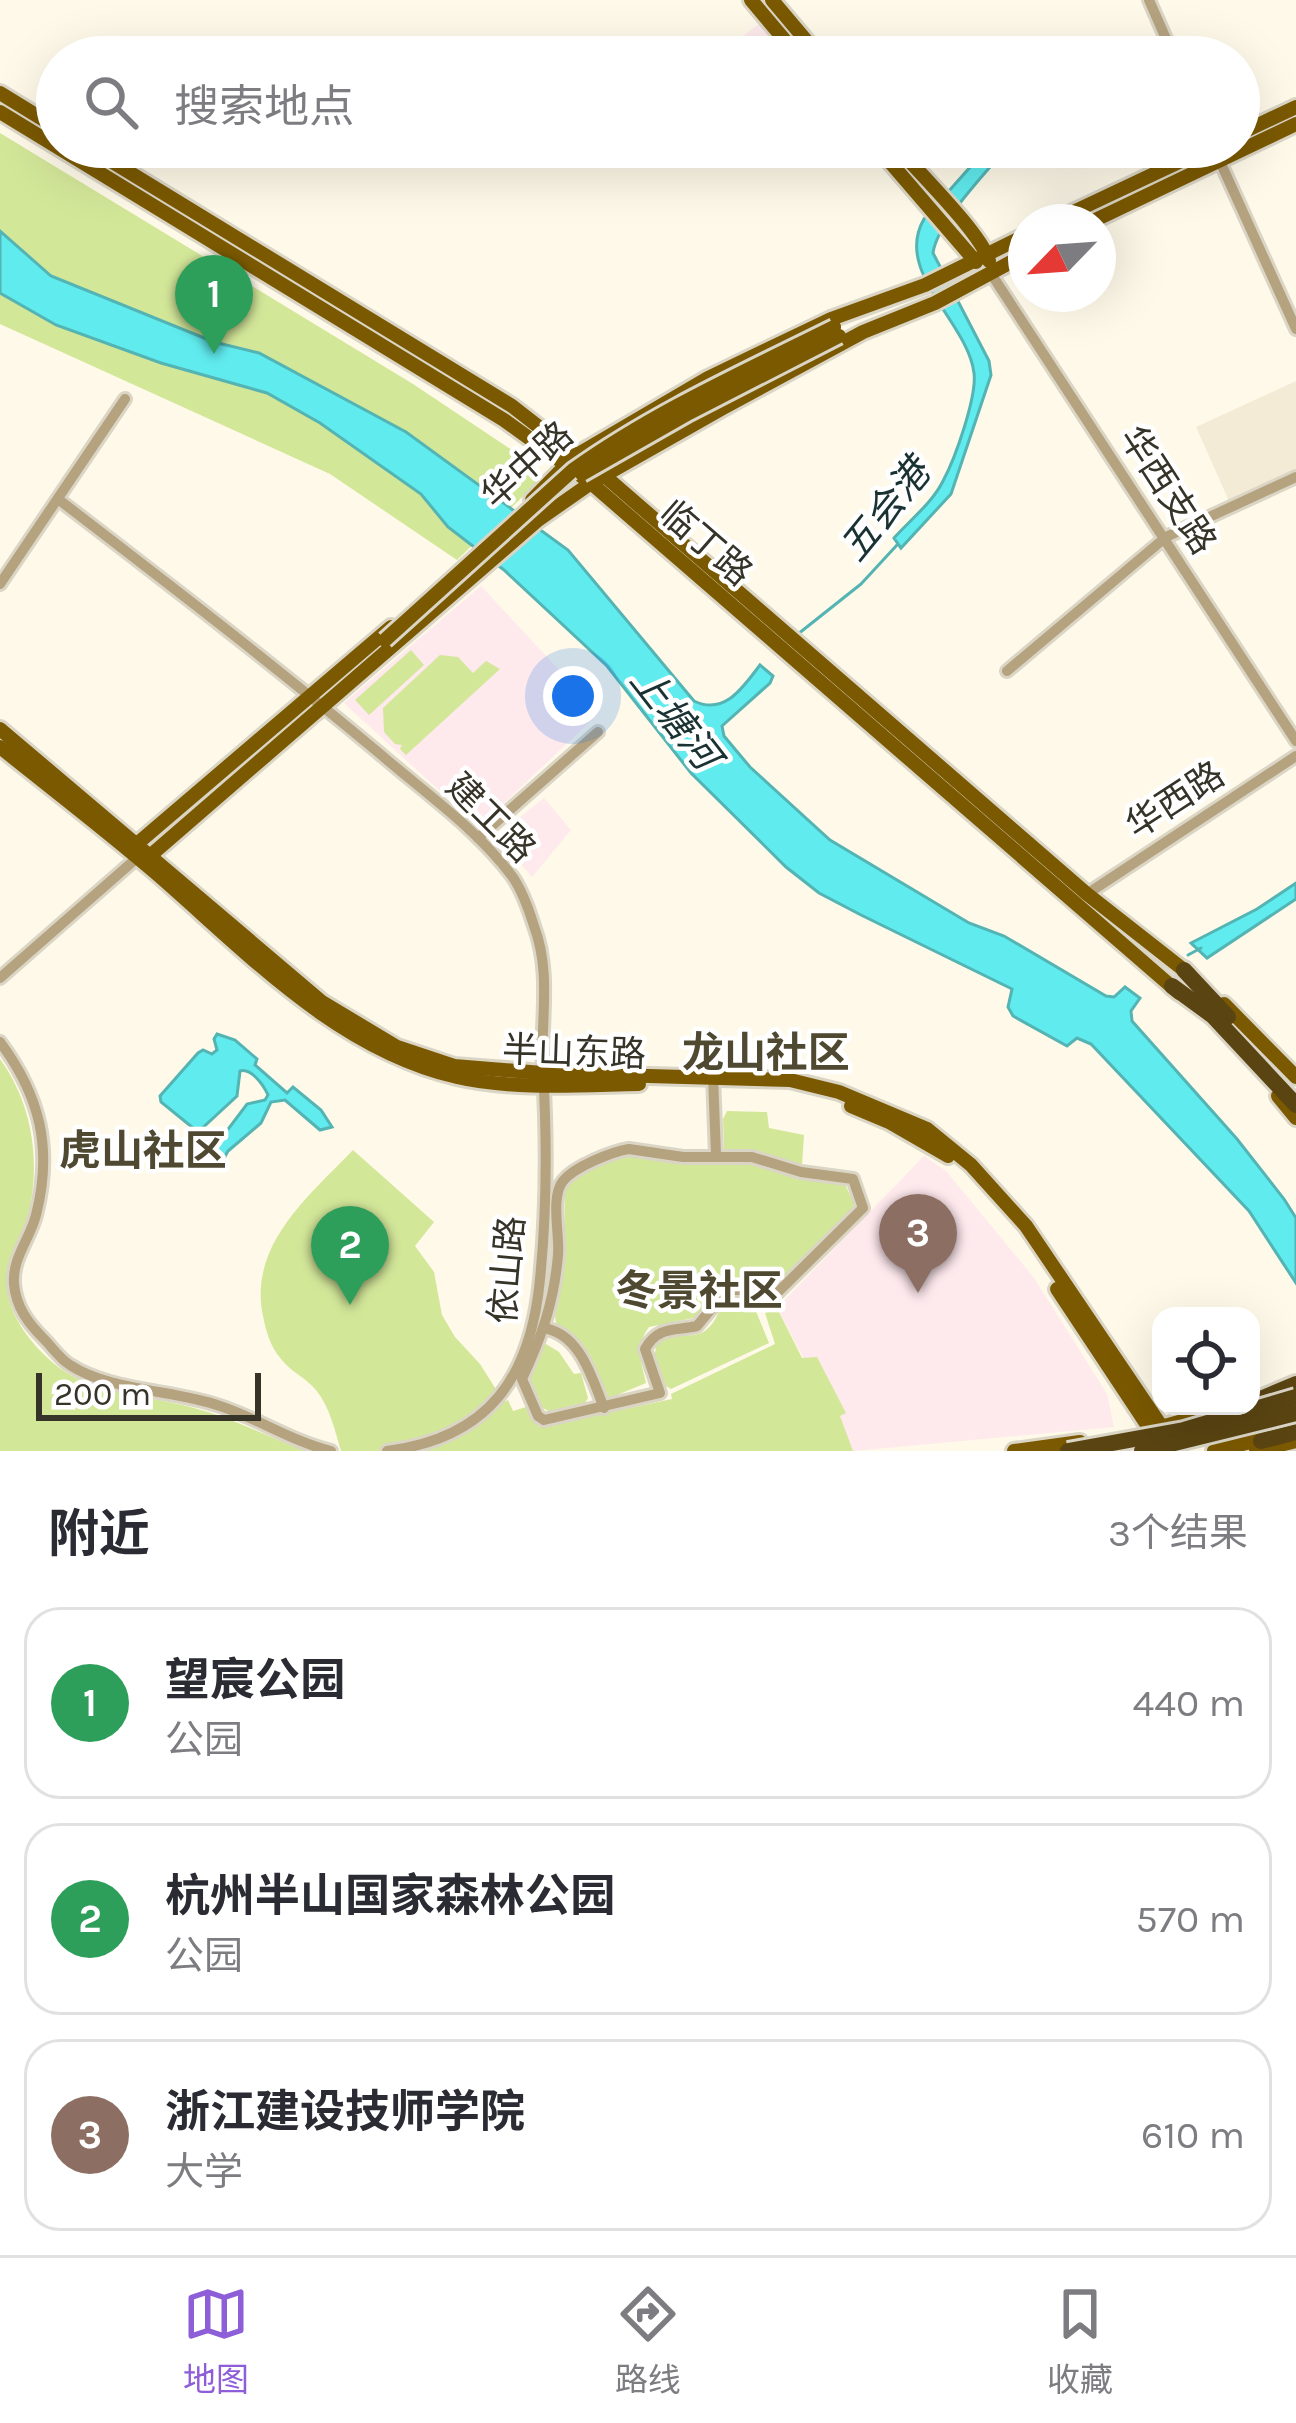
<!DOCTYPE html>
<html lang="zh">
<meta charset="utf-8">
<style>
body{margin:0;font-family:Karla,"Noto Sans SC",sans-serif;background:#f7f7f7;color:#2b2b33}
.controls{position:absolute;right:36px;bottom:36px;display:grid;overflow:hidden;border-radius:24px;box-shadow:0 12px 48px #0002}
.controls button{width:108px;height:108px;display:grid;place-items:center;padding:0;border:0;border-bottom:3px solid #e1e1e2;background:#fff;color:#2b2b33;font:60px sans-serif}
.compass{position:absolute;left:1008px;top:204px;width:108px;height:108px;border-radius:50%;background:#fff;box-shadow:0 12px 48px #0002;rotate:245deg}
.scale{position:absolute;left:36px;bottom:30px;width:225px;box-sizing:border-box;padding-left:12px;border:6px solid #363328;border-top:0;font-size:33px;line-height:42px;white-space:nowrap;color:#363328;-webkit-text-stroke:9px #fff;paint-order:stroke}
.you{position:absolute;left:573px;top:696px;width:42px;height:42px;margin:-30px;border:9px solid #fff;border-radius:50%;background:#1a73e8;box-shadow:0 0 0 18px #1a73e833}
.badge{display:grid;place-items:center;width:78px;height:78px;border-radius:50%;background:#8d5ed7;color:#fff;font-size:39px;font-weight:700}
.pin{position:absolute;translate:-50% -99px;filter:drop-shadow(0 3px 6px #0008)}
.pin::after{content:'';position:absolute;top:63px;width:42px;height:36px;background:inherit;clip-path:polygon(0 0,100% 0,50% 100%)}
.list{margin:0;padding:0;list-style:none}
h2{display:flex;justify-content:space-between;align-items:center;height:156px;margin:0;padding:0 48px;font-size:51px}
h2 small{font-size:39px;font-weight:400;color:#7c7c81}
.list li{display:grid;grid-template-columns:78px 1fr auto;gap:36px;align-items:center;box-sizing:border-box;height:192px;margin:0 24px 24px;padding:0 24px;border:3px solid #e1e1e2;border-radius:36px}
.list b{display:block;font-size:45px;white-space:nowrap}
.list p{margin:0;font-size:39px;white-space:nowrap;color:#7c7c81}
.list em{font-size:39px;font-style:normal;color:#7c7c81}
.icon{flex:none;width:66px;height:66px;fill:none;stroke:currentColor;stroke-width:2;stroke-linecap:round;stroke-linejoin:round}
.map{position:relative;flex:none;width:1296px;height:1451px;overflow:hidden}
.search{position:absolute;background:#fff;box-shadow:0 12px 48px #0002;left:36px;right:36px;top:36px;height:132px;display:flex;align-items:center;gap:30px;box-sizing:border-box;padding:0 42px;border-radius:66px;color:#7c7c81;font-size:45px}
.sheet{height:804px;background:#fff}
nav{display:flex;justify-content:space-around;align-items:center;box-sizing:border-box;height:168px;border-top:3px solid #e1e1e2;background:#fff;font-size:33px;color:#7c7c81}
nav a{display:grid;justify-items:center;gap:6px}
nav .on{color:#8d5ed7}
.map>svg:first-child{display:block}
.education{fill:#fee9ed}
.medical{fill:#f3ebd5}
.green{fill:#d3e799}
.water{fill:#60ebee;stroke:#53b4b3;stroke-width:3}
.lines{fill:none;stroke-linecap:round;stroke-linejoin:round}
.stream{stroke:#53b4b3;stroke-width:3}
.minor-casing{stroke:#dad5c5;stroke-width:16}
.major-casing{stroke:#dad5c5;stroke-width:20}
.highway-casing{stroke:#dad5c5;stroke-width:22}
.minor{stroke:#b5a27f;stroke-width:10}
.major{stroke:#7b5900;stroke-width:14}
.highway{stroke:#5a4412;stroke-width:16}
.major-bridge-casing{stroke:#dad5c5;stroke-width:20;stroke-linecap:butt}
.highway-bridge-casing{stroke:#dad5c5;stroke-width:22;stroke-linecap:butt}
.major-bridge{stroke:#7b5900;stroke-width:14}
.highway-bridge{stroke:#5a4412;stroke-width:16}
.labels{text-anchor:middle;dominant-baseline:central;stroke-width:9;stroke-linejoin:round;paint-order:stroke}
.street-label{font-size:36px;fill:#363328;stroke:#fff}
.water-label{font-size:39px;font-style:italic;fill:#1b3233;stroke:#fff}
.quarter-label{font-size:42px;font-weight:bold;fill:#4f4931;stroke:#fff}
</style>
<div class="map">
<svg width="1296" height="1451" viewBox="0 0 1296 1451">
<rect width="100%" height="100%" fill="#fef9e8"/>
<!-- education -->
<g class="education">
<path d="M760 23 787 57H728L724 51Z"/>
<path d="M481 586 599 713 479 827 344 703Z"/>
<path d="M544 798 571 830 532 877 497 836Z"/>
<path d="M924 1156 946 1171 1034 1278 1107 1394 1114 1427 853 1451 777 1308Z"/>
</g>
<!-- medical -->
<path class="medical" d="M1296 381V471L1229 501 1196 427Z"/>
<!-- green -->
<g class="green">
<path d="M0 133 413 384 533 464 541 479 457 560 330 474 0 324Z"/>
<path d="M411 650 424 665 369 715 355 700Z"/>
<path d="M440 655 458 657 473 673 486 661 500 669 406 755 400 749 402 745 395 744 384 732 383 708Z"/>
<path d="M0 1059C33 1105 41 1161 28 1217 24 1237 8 1257 7 1277 4 1313 34 1349 61 1369 98 1395 152 1396 194 1408 232 1418 269 1437 305 1451H0Z"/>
<path d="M727 1111 767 1112 769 1128 804 1135 802 1166 755 1153 724 1149 723 1119Z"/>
<path d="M353 1150 434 1222 415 1246 434 1272 442 1315 455 1337 480 1364 504 1402 508 1400 513 1411 526 1407 539 1427 672 1399 671 1394 775 1344 765 1313 777 1308 802 1358 817 1357 846 1413 840 1416 853 1451H341C335 1431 330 1407 316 1390 306 1378 290 1371 281 1359 270 1346 266 1331 263 1316 248 1245 309 1196 353 1150Z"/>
<path d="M623 1152H638L658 1161 754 1162 809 1179 845 1184 854 1204 852 1212 774 1290 763 1292 750 1281 729 1283 699 1317 649 1327C635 1346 641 1361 646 1383L610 1398 606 1396 586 1353 556 1323 555 1317 564 1248 565 1185Z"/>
<path d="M738 1292 755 1309 769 1343 671 1389 666 1386 654 1358 657 1342C678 1329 692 1341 706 1330 718 1321 720 1305 729 1294Z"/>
<path d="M546 1344 559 1352 574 1374 581 1373 588 1398 585 1403 550 1412 541 1407 526 1379 542 1346Z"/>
</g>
<!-- water -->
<g class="water">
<path d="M988 147H1007C987 172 937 222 933 253L989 361 991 375 951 494 901 548 894 538C909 521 933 502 943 481 955 459 977 397 974 373 968 322 893 272 924 219Z"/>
<path d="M0 231 51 276 214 342 259 353 406 432 568 550 694 701C725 716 743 687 760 665L773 676 770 683 722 726 724 736 750 767 830 840 969 923 1004 936 1106 996 1114 997 1125 987 1140 998 1131 1011 1132 1021 1237 1139 1284 1199 1296 1218V1283L1249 1211 1091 1044 1077 1038 1067 1046 1013 1016 1008 1007 1012 989 861 915 819 893 786 867 691 773 607 666 504 570 448 527 421 494 320 423 267 393 161 363 56 325 0 293Z"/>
<path d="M1296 883V899L1207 958 1191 943 1257 909Z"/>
<path d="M217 1034 235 1040 257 1059 255 1065 287 1093 293 1087 321 1110 332 1127 320 1130 285 1100 271 1102 261 1123 228 1151 218 1169 204 1149 217 1144 247 1104 265 1100 268 1095C263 1084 251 1068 240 1071L237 1096 198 1132 161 1102 160 1096 198 1053 203 1050 212 1054 217 1050 214 1039Z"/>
</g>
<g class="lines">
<!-- stream -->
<g class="stream">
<path d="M798 634 861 584 897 545"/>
<path d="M1188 955 1201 948"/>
</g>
<!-- minor casing -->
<g class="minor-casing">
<g id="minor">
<path d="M1149 0 1174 57"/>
<path d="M1218 157 1296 329"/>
<path d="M990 272 1296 741"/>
<path d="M58 499C166 582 274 665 379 753 424 792 476 828 512 876 522 890 529 910 534 926 552 974 540 1021 543 1070 547 1139 547 1210 540 1279 531 1376 490 1438 387 1451"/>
<path d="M0 584 125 399"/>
<path d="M1007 671 1166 537 1296 477"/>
<path d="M478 838 598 732"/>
<path d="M1087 894 1296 756"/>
<path d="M0 978 138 857"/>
<path d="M0 1042C40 1096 53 1148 36 1215 30 1239 12 1258 14 1284 16 1307 28 1323 44 1339 52 1347 60 1359 70 1365 109 1391 175 1390 220 1406 257 1418 293 1442 331 1451"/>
<path d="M713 1076 716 1155"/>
<path d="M629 1149 683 1157H752L801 1172 853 1179 863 1208 773 1297 767 1300 747 1290H727L697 1326C674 1331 658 1326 645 1349L660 1393 544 1420 538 1416 522 1379C542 1336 554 1302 558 1255 560 1235 550 1197 563 1181 574 1167 611 1152 629 1149Z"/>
<path d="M543 1328C580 1333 592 1378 604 1408"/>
</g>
</g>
<!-- major casing -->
<g class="major-casing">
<g id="major">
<path d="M751 0 799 57"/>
<path d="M772 0 820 57"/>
<path d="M0 93 57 128"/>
<path d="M0 112 504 420 591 483 1179 993"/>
<path d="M1239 134 1296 107"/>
<path d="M88 147 512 406 580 459"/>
<path d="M877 147 976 262"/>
<path d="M897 147C918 172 982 234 989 261"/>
<path d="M1052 222 1211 147"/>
<path d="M1091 222 1296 124"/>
<path d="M599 471 1087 894 1189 974"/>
<path d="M532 500 575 456 708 378 831 319 925 285 1026 235"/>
<path d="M391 627 138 843V857L151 855 538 520 591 483 723 408 863 332 935 303 1026 254"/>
<path d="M0 729 322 1002 397 1047 454 1066 543 1073 790 1080 839 1092 927 1129 971 1165 1026 1226 1178 1451"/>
<path d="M0 747C52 789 106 830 157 874 247 952 336 1049 457 1077 512 1090 582 1085 639 1084"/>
<path d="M1224 1004 1296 1077"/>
<path d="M1278 1096 1296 1118"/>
<path d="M851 1106 889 1122 948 1156"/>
<path d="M1057 1289 1157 1440"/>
<path d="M1161 1427 1236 1406"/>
<path d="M1014 1451 1080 1442"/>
<path d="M1214 1451 1267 1438"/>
<path d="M1256 1451 1296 1441"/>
</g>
</g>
<!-- highway casing -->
<g class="highway-casing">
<g id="highway">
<path d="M1184 970 1228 1017"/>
<path d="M1172 986 1213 1016 1296 1105"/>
<path d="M1258 1400 1296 1384"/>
<path d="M1261 1441 1296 1432"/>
</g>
</g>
<!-- minor -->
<use href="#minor" class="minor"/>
<!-- major -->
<use href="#major" class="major"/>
<!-- highway -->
<use href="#highway" class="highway"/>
<!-- major-bridge casing -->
<g class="major-bridge-casing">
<g id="major-bridge">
<path d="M582 474 689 413 839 336"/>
<path d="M385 640 573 470C654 412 746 371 834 327"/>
</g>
</g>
<!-- highway-bridge casing -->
<g class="highway-bridge-casing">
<g id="highway-bridge">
<path d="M1068 1451 1184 1430 1296 1397"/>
<path d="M1142 1451 1296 1413"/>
</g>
</g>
<!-- major-bridge -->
<use href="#major-bridge" class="major-bridge"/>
<!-- highway-bridge -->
<use href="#highway-bridge" class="highway-bridge"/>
</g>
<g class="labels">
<!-- street labels -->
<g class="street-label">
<text transform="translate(527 465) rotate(-42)">华中路</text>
<text transform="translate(1168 490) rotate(57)">华西支路</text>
<text transform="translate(706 543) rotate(41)">临丁路</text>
<text transform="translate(1175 800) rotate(-33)">华西路</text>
<text transform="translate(491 818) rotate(45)">建工路</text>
<text transform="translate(574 1052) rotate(2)">半山东路</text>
<text transform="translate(507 1270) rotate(-85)">依山路</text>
</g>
<!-- water labels -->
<g class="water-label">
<text transform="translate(885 510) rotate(-51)">五会港</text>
<text transform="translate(675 718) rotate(52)">上塘河</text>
</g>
<!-- quarter labels -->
<g class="quarter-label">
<text x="766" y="1053">龙山社区</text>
<text x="143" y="1151">虎山社区</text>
<text x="699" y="1291">冬景社区</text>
</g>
</g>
</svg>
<div class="controls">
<button><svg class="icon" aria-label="locate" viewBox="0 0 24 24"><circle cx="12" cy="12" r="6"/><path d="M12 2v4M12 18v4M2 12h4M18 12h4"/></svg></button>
</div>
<svg class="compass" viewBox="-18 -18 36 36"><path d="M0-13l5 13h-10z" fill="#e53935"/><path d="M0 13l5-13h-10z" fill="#7c7c81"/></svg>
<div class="scale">200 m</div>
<div class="you"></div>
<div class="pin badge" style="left:214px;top:354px;background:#2e9e5b">1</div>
<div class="pin badge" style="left:350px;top:1305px;background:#2e9e5b">2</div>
<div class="pin badge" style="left:918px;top:1293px;background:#8d6e63">3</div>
<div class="search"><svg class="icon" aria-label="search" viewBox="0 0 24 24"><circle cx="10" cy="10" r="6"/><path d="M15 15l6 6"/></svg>搜索地点</div>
</div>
<section class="sheet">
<h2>附近<small>3个结果</small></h2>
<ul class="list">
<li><span class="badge" style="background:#2e9e5b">1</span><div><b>望宸公园</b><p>公园</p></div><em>440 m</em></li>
<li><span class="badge" style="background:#2e9e5b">2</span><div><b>杭州半山国家森林公园</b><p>公园</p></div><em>570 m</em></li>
<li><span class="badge" style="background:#8d6e63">3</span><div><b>浙江建设技师学院</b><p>大学</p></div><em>610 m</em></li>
</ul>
</section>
<nav>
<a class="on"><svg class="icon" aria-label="map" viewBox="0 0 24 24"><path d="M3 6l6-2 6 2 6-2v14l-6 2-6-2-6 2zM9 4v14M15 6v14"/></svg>地图</a>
<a><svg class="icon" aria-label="directions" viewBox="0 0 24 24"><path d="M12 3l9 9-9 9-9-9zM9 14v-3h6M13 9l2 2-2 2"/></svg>路线</a>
<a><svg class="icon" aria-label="saved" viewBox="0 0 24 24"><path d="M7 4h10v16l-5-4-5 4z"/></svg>收藏</a>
</nav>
